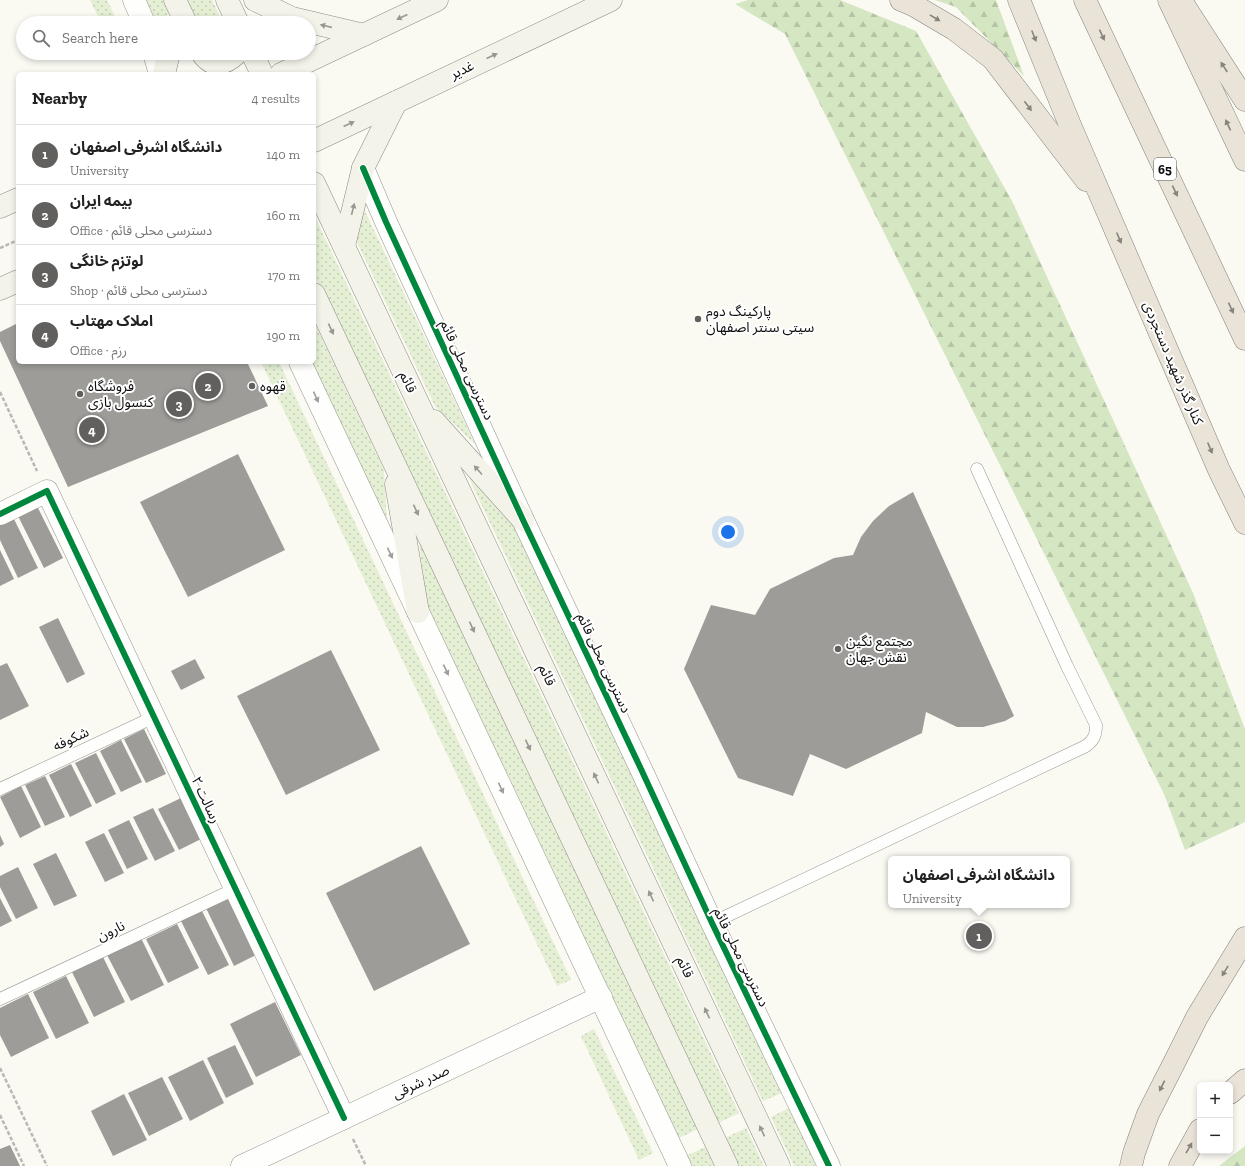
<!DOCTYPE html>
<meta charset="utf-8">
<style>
body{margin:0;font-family:"Zilla Slab","Noto Sans Arabic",serif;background:#f2f2f2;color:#222}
.controls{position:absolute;right:12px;bottom:12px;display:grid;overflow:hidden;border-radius:6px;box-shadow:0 2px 6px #0003}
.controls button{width:36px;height:36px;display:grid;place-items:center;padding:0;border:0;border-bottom:1px solid #e0e0e0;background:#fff;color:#222;font:20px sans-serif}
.you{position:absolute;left:728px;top:532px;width:14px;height:14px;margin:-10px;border:3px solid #fff;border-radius:50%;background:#1a73e8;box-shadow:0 0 0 6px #1a73e833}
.badge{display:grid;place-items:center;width:26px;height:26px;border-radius:50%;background:#61605e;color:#fff;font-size:13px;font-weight:700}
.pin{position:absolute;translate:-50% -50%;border:2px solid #fff;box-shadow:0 1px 4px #0006}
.popup{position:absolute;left:888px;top:856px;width:182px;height:52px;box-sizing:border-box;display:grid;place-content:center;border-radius:6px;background:#fff;filter:drop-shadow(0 1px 3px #0005);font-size:13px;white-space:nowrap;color:#767676}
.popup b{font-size:15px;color:#222}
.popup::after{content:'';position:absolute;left:50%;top:100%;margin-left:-8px;border:8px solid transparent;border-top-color:#fff}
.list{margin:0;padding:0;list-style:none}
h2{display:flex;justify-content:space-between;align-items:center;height:52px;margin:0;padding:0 16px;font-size:17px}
h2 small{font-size:13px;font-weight:400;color:#767676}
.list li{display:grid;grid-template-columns:26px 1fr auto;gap:12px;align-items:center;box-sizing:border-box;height:60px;padding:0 16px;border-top:1px solid #e0e0e0}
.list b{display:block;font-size:15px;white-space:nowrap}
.list p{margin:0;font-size:13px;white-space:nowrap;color:#767676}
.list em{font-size:13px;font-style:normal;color:#767676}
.icon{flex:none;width:22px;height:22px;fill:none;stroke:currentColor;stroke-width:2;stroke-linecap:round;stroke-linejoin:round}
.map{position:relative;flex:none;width:1245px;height:1166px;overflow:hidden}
.search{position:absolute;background:#fff;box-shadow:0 2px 6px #0003;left:16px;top:16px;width:300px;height:44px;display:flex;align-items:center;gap:10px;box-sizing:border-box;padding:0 14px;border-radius:22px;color:#767676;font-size:15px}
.panel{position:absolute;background:#fff;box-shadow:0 2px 6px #0003;left:16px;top:72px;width:300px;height:292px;border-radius:6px}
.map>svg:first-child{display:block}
.grass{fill:url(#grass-dots)}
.forest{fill:url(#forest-firs)}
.building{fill:#9e9c98}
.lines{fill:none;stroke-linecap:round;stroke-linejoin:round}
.service-casing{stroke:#949491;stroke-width:13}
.minor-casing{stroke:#949491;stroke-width:23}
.tertiary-casing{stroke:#949491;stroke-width:23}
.secondary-casing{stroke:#8b8a87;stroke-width:23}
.trunk-casing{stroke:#82817e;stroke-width:23}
.path{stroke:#b8b8b6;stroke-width:2.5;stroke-dasharray:4 2;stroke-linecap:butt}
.service{stroke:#fefefd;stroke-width:12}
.minor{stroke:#fefefd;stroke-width:22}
.tertiary{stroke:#fefefd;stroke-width:22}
.secondary{stroke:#f4f3ea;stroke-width:22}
.trunk{stroke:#eae3d8;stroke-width:22}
.cycleway-casing{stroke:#fff;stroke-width:8}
.cycleway{stroke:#00873e;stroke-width:6}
.oneway{fill:#989792}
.oneway2{fill:#87837d}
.oneway3{fill:#9e9e9d}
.poi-dot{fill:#61605e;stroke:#fff;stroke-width:1.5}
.labels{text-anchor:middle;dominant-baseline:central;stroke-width:4;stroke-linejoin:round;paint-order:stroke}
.shield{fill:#fff;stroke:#565656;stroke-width:1}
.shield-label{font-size:13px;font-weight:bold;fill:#0e0e0e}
.street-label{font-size:14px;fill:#0e0e0e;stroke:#fff}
.poi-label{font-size:14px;fill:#0e0e0e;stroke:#fff;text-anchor:start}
</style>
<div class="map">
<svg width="1245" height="1166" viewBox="0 0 1245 1166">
<defs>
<pattern id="grass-dots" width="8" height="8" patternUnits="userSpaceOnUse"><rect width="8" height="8" fill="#e4efd4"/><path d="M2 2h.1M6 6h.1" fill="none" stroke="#c2ccb5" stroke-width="1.8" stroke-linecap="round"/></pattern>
<pattern id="forest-firs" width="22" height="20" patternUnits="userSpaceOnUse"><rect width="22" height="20" fill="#d5e6c2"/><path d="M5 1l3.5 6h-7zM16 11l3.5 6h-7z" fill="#b6c4a6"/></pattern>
</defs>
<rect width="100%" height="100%" fill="#faf9f2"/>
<!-- grass -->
<g class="grass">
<path d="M90 0H107L118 23H101Z"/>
<path d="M143 0H165L169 8 165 23H154Z"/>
<path d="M184 0H212L223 23H195Z"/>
<path d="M364 209 475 444 435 406 356 240Z"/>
<path d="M314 215 739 1113 716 1124 314 275Z"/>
<path d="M314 322 384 470 387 525 310 362H314Z"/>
<path d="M261 362H279L571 980 557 986Z"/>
<path d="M469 478 513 523 782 1093 763 1101Z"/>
<path d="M419 540 698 1129 679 1138 426 602Z"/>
<path d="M594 1029 653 1153 639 1160 581 1036Z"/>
<path d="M789 1108 817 1166H794L771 1117Z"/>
<path d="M746 1128 764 1166H736L723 1139Z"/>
<path d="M705 1147 714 1166H691L686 1156Z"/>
</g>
<!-- forest -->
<g class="forest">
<path d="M748 0H840L916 31 1012 201 1193 593 1245 729V822L1185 850 1164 794 785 34 735 4Z"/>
<path d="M935 0H996L1024 76 956 7Z"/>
<path d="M1245 1146V1166H1220V1165Z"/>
</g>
<!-- building -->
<g class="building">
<path d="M18 323V362H247L268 406 68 487 0 341V332Z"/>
<path d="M238 454 285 550 188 597 140 502Z"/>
<path d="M913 492 1014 716 1005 721 983 727H957L926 712 922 733 846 769 810 754 793 796 738 778 684 669 711 605 755 615 770 589 834 558 853 555 861 537 873 521 889 506Z"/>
<path d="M36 504 63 558 44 568 17 514Z"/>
<path d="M12 515 38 568 18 578 0 540V522Z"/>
<path d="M0 550 14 579 0 586Z"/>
<path d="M58 618 85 674 67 683 39 627Z"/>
<path d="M331 650 380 750 286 795 237 696Z"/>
<path d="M195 659 205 678 181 690 171 671Z"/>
<path d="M7 663 29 706 0 720V666Z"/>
<path d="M144 729 166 774 146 783 124 739Z"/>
<path d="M121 740 142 782 121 792 100 751Z"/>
<path d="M96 753 116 794 96 804 75 763Z"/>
<path d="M71 764 92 806 70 817 49 775Z"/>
<path d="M45 776 65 817 45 826 25 785Z"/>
<path d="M21 786 41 827 20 838 0 797Z"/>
<path d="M181 798 201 839 179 850 158 809Z"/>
<path d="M153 808 175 851 155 861 133 817Z"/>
<path d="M129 820 148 859 127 869 108 830Z"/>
<path d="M104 833 124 873 105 882 85 842Z"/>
<path d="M0 835 4 844 0 847Z"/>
<path d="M421 846 470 944 374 991 326 893Z"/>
<path d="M56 853 77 896 54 906 33 864Z"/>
<path d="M18 867 38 908 16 919 0 887V876Z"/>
<path d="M227 897 256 955 234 966 206 908Z"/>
<path d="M0 898 12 921 0 927Z"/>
<path d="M202 911 229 965 208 975 181 921Z"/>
<path d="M177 924 199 968 168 983 146 939Z"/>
<path d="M141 938 164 985 131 1001 107 955Z"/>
<path d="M103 957 125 1002 94 1017 72 972Z"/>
<path d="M66 976 89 1023 56 1039 33 992Z"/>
<path d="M28 994 49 1038 11 1057 0 1035V1008Z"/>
<path d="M275 1002 301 1055 256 1077 230 1024Z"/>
<path d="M235 1045 254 1084 226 1098 207 1058Z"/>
<path d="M203 1060 224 1103 190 1121 168 1077Z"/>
<path d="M162 1077 183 1119 149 1136 128 1093Z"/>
<path d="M124 1094 147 1140 113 1156 91 1111Z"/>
<path d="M10 1145 20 1166H0V1149Z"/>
</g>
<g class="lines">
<!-- service casing -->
<g class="service-casing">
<g id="service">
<path d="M0 789 154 717"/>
<path d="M712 923 1086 746C1094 740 1096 735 1096 725L1067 666 977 469"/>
<path d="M0 999 235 889"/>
</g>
</g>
<!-- minor casing -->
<g class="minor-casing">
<g id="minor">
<path d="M0 514 47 491 344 1118"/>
<path d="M242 1166 601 997"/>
</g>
</g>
<!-- tertiary casing -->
<g class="tertiary-casing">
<g id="tertiary">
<path d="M134 0 144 23"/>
<path d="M154 53 160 74"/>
<path d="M363 168 386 222 523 520 641 769 712 923 829 1166"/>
<path d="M300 362 680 1166"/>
</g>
</g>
<!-- secondary casing -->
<g class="secondary-casing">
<g id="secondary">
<path d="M175 0 186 23"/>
<path d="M227 0 238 23"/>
<path d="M255 0 292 18 364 35"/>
<path d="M202 53C212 68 225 65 237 53"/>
<path d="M252 53 262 74"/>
<path d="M164 74 169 53"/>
<path d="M281 74 437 0"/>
<path d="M314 141 611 0"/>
<path d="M314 183 779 1166"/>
<path d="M0 207 18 199"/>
<path d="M344 246 363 168 396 102"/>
<path d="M0 289 18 281"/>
<path d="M314 294 727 1166"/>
<path d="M434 421 523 520"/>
<path d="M396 484 418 612"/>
</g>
</g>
<!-- trunk casing -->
<g class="trunk-casing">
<g id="trunk">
<path d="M901 0 915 6 954 29 993 59 1086 180"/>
<path d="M1019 0 1070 125 1219 470 1245 523"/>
<path d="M1085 0 1245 339"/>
<path d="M1169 0 1245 160"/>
<path d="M1185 7 1245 100"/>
<path d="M1230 1093 1245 1080"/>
<path d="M1131 1166 1134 1153 1148 1114 1174 1063 1197 1017 1245 938"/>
<path d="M1180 1166 1200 1130"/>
</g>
</g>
<!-- path -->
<g class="path">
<path d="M0 248 18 240"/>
<path d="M0 392 37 471"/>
<path d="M0 1068 47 1166"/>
<path d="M0 1115 24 1166"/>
<path d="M353 1139 366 1166"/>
</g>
<!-- service -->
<use href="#service" class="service"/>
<!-- minor -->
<use href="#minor" class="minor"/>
<!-- tertiary -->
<use href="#tertiary" class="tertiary"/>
<!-- secondary -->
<use href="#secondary" class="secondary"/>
<!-- trunk -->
<use href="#trunk" class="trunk"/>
<!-- cycleway casing -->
<g class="cycleway-casing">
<g id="cycleway">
<path d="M363 168 386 222 523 520 641 769 712 923 829 1166"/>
<path d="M0 514 47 491 344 1118"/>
</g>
</g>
<!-- cycleway -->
<use href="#cycleway" class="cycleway"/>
</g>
<!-- one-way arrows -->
<defs><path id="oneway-solid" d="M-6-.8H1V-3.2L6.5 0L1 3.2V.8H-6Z"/></defs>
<g class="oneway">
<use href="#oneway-solid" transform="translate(402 17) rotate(155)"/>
<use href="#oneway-solid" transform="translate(326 26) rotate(-167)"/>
<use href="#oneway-solid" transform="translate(492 56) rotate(-25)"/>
<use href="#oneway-solid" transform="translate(349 124) rotate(-25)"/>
<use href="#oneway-solid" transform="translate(353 209) rotate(-76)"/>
<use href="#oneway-solid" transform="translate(331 329) rotate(65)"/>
<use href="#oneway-solid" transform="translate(478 470) rotate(-132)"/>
<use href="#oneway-solid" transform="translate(416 510) rotate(65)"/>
<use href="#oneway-solid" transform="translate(472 627) rotate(65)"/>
<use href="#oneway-solid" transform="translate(528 745) rotate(65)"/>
<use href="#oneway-solid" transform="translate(596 778) rotate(-115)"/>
<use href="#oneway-solid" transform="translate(651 896) rotate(-115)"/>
<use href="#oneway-solid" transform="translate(707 1013) rotate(-115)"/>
<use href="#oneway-solid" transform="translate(762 1131) rotate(-115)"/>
</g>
<g class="oneway2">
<use href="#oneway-solid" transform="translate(935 18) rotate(31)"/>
<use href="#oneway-solid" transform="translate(1102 35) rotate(65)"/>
<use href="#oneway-solid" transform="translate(1034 36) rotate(68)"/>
<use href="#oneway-solid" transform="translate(1224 67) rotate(-123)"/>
<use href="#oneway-solid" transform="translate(1028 106) rotate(53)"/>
<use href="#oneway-solid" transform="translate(1228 125) rotate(-115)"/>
<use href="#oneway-solid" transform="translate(1175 191) rotate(65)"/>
<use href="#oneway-solid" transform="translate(1119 238) rotate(67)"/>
<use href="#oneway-solid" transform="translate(1231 308) rotate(65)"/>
<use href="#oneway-solid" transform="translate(1210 448) rotate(67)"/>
<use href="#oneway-solid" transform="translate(1225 971) rotate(121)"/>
<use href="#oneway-solid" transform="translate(1162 1086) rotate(116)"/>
<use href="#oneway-solid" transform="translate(1189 1148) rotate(-60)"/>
</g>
<g class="oneway3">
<use href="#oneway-solid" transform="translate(316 397) rotate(65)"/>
<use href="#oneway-solid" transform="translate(390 553) rotate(65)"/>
<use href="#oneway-solid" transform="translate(446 670) rotate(65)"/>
<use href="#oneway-solid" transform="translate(501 788) rotate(65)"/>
</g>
<!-- markers -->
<g class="poi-dot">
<circle cx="698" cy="319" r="4"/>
<circle cx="252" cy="386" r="4"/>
<circle cx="80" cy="394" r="4"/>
<circle cx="838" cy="649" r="4"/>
</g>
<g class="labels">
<!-- shield labels -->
<rect class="shield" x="1154" y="158" width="22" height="22" rx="3"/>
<g class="shield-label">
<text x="1165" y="169">65</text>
</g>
<!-- street labels -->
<g class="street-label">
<text transform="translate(462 70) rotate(-25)">غدیر</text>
<text transform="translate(1173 363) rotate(67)">کنار گذر شهید دستجردی</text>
<text transform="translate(467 370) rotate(65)">دسترسی محلی قائم</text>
<text transform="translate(408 382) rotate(65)">قائم</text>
<text transform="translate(604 663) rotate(65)">دسترسی محلی قائم</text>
<text transform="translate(547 675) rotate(65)">قائم</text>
<text transform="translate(71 739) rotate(-25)">شکوفه</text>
<text transform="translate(206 800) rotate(65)">رسالت ۲</text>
<text transform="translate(111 931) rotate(-25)">نارون</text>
<text transform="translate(741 957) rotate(64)">دسترسی محلی قائم</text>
<text transform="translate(685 967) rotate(65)">قائم</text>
<text transform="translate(421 1082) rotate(-25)">صدر شرقی</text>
</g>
<!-- poi labels -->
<g class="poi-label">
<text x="706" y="311">پارکینگ دوم<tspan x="706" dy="16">سیتی سنتر اصفهان</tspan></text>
<text x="88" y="386">فروشگاه<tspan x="88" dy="16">کنسول بازی</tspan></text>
<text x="260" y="386">قهوه</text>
<text x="846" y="641">مجتمع نگین<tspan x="846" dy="16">نقش جهان</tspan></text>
</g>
</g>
</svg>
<div class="controls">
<button>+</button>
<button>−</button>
</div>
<div class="you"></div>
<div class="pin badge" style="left:979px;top:936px">1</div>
<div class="popup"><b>دانشگاه اشرفی اصفهان</b>University</div>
<div class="pin badge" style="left:208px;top:386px">2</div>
<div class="pin badge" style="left:179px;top:404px">3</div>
<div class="pin badge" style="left:92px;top:430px">4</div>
<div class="search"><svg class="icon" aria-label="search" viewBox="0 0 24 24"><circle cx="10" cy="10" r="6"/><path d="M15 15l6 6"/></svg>Search here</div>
<section class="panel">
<h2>Nearby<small>4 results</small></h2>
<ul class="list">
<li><span class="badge">1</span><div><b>دانشگاه اشرفی اصفهان</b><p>University</p></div><em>140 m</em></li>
<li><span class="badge">2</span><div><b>بیمه ایران</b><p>Office · دسترسی محلی قائم</p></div><em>160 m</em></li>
<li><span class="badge">3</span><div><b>لوتزم خانگی</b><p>Shop · دسترسی محلی قائم</p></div><em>170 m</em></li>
<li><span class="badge">4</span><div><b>املاک مهتاب</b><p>Office · رزم</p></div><em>190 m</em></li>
</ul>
</section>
</div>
